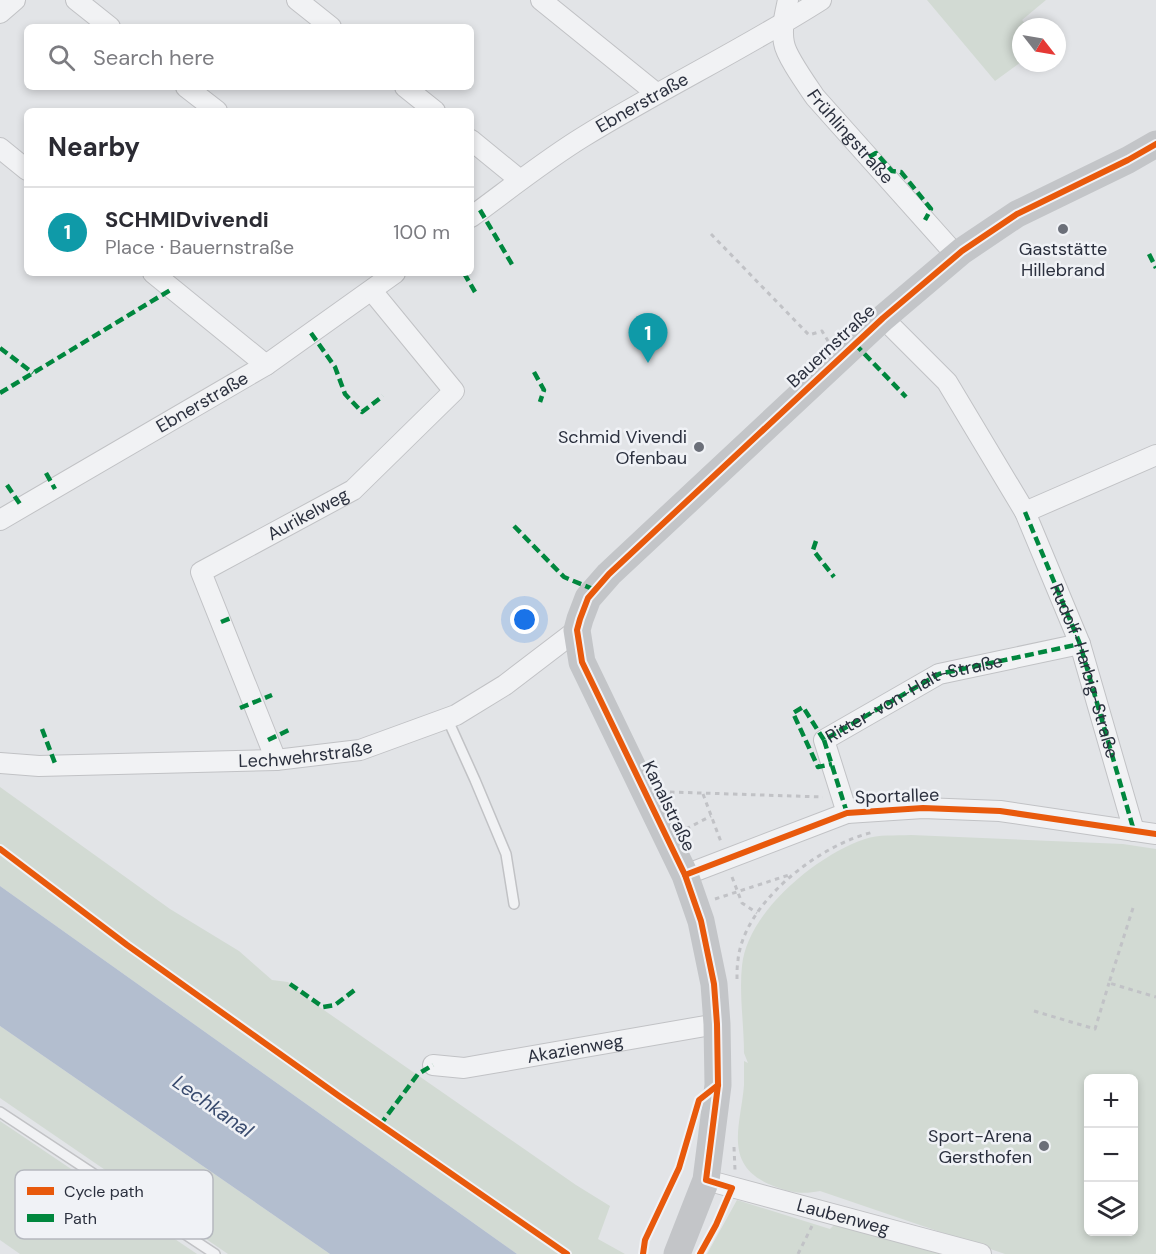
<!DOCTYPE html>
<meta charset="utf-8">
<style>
body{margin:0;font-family:"DM Sans",sans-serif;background:#f2f2f3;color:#2b2b33}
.controls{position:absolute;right:18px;bottom:18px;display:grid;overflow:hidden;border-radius:9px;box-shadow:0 3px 9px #0003}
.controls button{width:54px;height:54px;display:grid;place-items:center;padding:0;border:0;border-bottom:2px solid #e1e1e2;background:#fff;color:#2b2b33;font:30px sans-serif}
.compass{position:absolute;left:1012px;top:18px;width:54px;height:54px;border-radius:50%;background:#fff;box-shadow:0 3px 9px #0003;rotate:121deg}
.you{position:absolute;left:525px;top:620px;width:21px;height:21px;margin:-15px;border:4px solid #fff;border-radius:50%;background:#1a73e8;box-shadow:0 0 0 9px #1a73e833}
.badge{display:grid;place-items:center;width:39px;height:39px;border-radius:50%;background:#ea580c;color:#fff;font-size:20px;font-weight:700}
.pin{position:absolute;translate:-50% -50px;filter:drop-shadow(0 2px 3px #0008)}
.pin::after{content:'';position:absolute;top:32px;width:21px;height:18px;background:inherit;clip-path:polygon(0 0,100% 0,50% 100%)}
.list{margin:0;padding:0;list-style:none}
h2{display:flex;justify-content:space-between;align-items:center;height:78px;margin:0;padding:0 24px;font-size:26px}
h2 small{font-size:20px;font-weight:400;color:#7c7c81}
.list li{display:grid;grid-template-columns:39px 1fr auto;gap:18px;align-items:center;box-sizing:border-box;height:90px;padding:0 24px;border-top:2px solid #e1e1e2}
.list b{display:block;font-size:22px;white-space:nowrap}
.list p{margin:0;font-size:20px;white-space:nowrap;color:#7c7c81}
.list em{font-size:20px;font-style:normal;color:#7c7c81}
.icon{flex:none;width:33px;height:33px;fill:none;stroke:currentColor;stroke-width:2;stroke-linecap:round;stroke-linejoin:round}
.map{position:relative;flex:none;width:1156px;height:1254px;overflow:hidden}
.search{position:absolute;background:#fff;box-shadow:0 3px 9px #0003;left:24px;top:24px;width:450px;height:66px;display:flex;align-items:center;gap:15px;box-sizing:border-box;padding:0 21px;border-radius:9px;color:#7c7c81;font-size:22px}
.panel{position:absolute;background:#fff;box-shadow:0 3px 9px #0003;left:24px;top:108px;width:450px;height:168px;border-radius:9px}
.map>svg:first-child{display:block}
.green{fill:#d2dad3;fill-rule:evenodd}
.water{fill:#b3becf}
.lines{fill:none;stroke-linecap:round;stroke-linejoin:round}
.lane-casing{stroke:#c1c2c5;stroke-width:12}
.street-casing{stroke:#c1c2c5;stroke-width:22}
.path{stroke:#c1c2c6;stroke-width:3;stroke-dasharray:4.5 4.5;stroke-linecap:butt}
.lane{stroke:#f1f2f4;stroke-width:9}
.street{stroke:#f1f2f4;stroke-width:20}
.secondary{stroke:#c3c5c8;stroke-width:27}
.quiet{stroke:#00873e;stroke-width:4.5;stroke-dasharray:9 4.5;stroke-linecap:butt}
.cycleway-casing{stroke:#f0f2f6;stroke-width:10}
.cycleway{stroke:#e8590c;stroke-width:6}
.poi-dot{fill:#6b6f79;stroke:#f0f2f6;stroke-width:2}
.labels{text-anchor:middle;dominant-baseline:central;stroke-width:5;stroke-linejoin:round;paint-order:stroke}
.street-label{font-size:18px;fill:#2b303e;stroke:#f0f2f6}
.poi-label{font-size:18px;fill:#2b303e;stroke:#f0f2f6;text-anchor:end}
.water-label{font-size:20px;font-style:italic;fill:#394b6e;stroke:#f0f2f6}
.key{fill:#f0f2f6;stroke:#b5b8bf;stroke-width:1.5}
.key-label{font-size:16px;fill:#2b303e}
</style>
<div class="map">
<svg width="1156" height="1254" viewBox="0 0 1156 1254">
<rect width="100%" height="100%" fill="#e2e4e7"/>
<!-- green -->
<g class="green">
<path d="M927 0H1046L1022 20 1028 27H1021V62L995 81Z"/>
<path d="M0 787 170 909 239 951 272 980 288 982 308 999 576 1185 610 1206 598 1239 625 1254H517L0 886Z"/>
<path d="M911 835 1123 844 1156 849V1254H1005L820 1191C801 1195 788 1192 771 1185 722 1165 741 1125 744 1085 744 1077 744 1069 744 1061L748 1063 744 1053C744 1025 739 993 742 966 747 912 817 855 865 839 878 834 896 836 911 835ZM1088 1078H1134V1232H1088Z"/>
<path d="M0 1026 330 1254H228L0 1098Z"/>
<path d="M0 1121 197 1254H20L0 1240Z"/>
<path d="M737 1200 830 1229 834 1225 958 1254H707Z"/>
</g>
<!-- water -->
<path class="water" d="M0 886 517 1254H330L0 1026Z"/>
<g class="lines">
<!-- lane casing -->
<g class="lane-casing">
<g id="lane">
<path d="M447 718 475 780 506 854 514 904"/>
<path d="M0 1112 215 1254"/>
</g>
</g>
<!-- street casing -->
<g class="street-casing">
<g id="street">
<path d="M76 0 110 27"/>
<path d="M297 0 331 27"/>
<path d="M541 0 656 93"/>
<path id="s1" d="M788 0C785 14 781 29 784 43 786 56 807 85 815 97L956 255"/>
<path d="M0 13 15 0"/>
<path d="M186 87 217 111"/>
<path d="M405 87 435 111"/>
<path d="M471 140 520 180"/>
<path d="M0 148 27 170"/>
<path id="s2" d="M471 217C508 190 544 161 583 137 661 89 744 49 821 0"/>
<path d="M153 273 266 365"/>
<path d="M883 318 947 382 1025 512 1156 455"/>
<path id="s3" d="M1025 512 1080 644 1134 831"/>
<path id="s4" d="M0 520 266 365 395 273"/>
<path id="s5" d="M276 760 201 572 353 490 454 391 372 291"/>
<path id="s6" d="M0 763 39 766 276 760 360 750 456 715 505 685 577 630"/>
<path id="s7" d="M847 813 824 740 939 674 1080 644"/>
<path d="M685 875 847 813 923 808 1000 811 1156 834"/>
<path id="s8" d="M433 1065 464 1068 717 1024"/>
<path id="s9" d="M706 1180 981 1254"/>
</g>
</g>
<!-- path -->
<g class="path">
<path d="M711 234 809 335 822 331 828 341"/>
<path d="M670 792 823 797"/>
<path d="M703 794 721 842"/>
<path d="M686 829 711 816"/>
<path d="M732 877 742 903 757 913"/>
<path d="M715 899 792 874"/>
<path d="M1133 908 1109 983 1156 997"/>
<path d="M737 979C737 973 737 966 738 960 744 902 820 844 874 832"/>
<path d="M1034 1011 1095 1029 1109 983"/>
<path d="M734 1147 735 1170"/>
<path d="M798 1254 812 1226"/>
</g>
<!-- lane -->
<use href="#lane" class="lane"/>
<!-- street -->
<use href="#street" class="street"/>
<!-- secondary -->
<path class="secondary" d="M677 1254 706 1180 718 1085 717 1024 714 984 701 921 685 875 582 662 577 630 580 619 588 598 609 574 883 318 962 251 1017 214 1128 160 1156 144"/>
<!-- quiet -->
<g class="quiet">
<path d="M869 157 876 153 892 171 901 172 931 209 925 220"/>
<path d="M480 210 513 266"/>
<path d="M1149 254 1156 268"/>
<path d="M464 273 475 292"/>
<path d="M311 333 335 367 345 394 362 412 383 396"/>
<path d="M855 344 906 397"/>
<path d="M0 348 33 373"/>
<path d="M534 372 544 390 540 402"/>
<path d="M0 393 172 289"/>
<path d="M46 473 55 489"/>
<path d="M7 485 22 507"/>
<path d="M1025 512 1080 644 1134 831"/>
<path d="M514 526 564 577 595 590"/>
<path d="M816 541 813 550 834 577"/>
<path d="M221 622 231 618"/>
<path d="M240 708 272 695"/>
<path d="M42 729 56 766"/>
<path d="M268 740 289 730"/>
<path d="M824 740 803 707 793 713 818 767 832 764"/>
<path d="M847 813 824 740 939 674 1080 644"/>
<path d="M290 984 323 1007 335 1005 356 989"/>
<path d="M380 1125 418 1074 433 1065"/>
</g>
<!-- cycleway casing -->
<g class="cycleway-casing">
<g id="cycleway">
<path d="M0 849 127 945 339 1096 567 1254"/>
<path d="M685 875 847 813 923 808 1000 811 1156 834"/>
<path d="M643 1254 645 1240 679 1168 699 1100 718 1085"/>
<path d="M700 1254 716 1225 732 1188 706 1180 718 1085 717 1024 714 984 701 921 685 875 582 662 577 630 580 619 588 598 609 574 883 318 962 251 1017 214 1128 160 1156 144"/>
</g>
</g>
<!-- cycleway -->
<use href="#cycleway" class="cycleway"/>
</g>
<!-- markers -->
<g class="poi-dot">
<circle cx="1063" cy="229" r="6"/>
<circle cx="699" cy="447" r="6"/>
<circle cx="1044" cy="1146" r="6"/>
</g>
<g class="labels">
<!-- street labels -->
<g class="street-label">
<text stroke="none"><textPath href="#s2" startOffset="206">Ebnerstraße</textPath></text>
<text stroke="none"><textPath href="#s1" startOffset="159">Frühlingstraße</textPath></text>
<text transform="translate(831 346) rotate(-43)">Bauernstraße</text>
<text stroke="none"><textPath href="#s4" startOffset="234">Ebnerstraße</textPath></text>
<text stroke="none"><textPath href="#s5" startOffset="324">Aurikelweg</textPath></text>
<text stroke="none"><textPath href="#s3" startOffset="170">Rudolf-Harbig-Straße</textPath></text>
<text stroke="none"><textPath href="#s7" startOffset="177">Ritter-von-Halt-Straße</textPath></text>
<text stroke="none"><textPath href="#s6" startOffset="306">Lechwehrstraße</textPath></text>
<text transform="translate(897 796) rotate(-2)">Sportallee</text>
<text transform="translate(669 806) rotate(64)">Kanalstraße</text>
<text stroke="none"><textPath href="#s8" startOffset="144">Akazienweg</textPath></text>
<text stroke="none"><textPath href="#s9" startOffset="142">Laubenweg</textPath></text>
</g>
<!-- poi labels -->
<g class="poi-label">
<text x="1063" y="249" text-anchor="middle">Gaststätte<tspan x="1063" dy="21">Hillebrand</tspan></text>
<text x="687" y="437">Schmid Vivendi<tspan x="687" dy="21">Ofenbau</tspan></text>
<text x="1032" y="1136">Sport-Arena<tspan x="1032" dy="21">Gersthofen</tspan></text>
</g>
<!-- water labels -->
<g class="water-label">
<text transform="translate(213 1106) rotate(35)">Lechkanal</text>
</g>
</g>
<!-- legend -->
<rect x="15" y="1170" width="198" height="69" rx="9" class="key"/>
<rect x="27" y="1187" width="27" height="8" fill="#e8590c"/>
<rect x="27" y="1214" width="27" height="8" fill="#00873e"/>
<g class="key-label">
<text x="64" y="1197">Cycle path</text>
<text x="64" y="1224">Path</text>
</g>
</svg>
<div class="controls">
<button>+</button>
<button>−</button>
<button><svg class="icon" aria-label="layers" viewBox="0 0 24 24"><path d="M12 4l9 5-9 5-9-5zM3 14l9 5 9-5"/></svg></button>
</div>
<svg class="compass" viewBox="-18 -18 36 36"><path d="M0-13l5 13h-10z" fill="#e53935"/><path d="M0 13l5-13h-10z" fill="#7c7c81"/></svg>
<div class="you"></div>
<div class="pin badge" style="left:648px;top:363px;background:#0f9aa8">1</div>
<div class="search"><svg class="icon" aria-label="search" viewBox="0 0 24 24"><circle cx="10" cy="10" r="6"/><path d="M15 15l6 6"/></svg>Search here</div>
<section class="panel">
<h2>Nearby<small></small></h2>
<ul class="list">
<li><span class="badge" style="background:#0f9aa8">1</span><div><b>SCHMIDvivendi</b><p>Place · Bauernstraße</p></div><em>100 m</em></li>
</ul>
</section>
</div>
